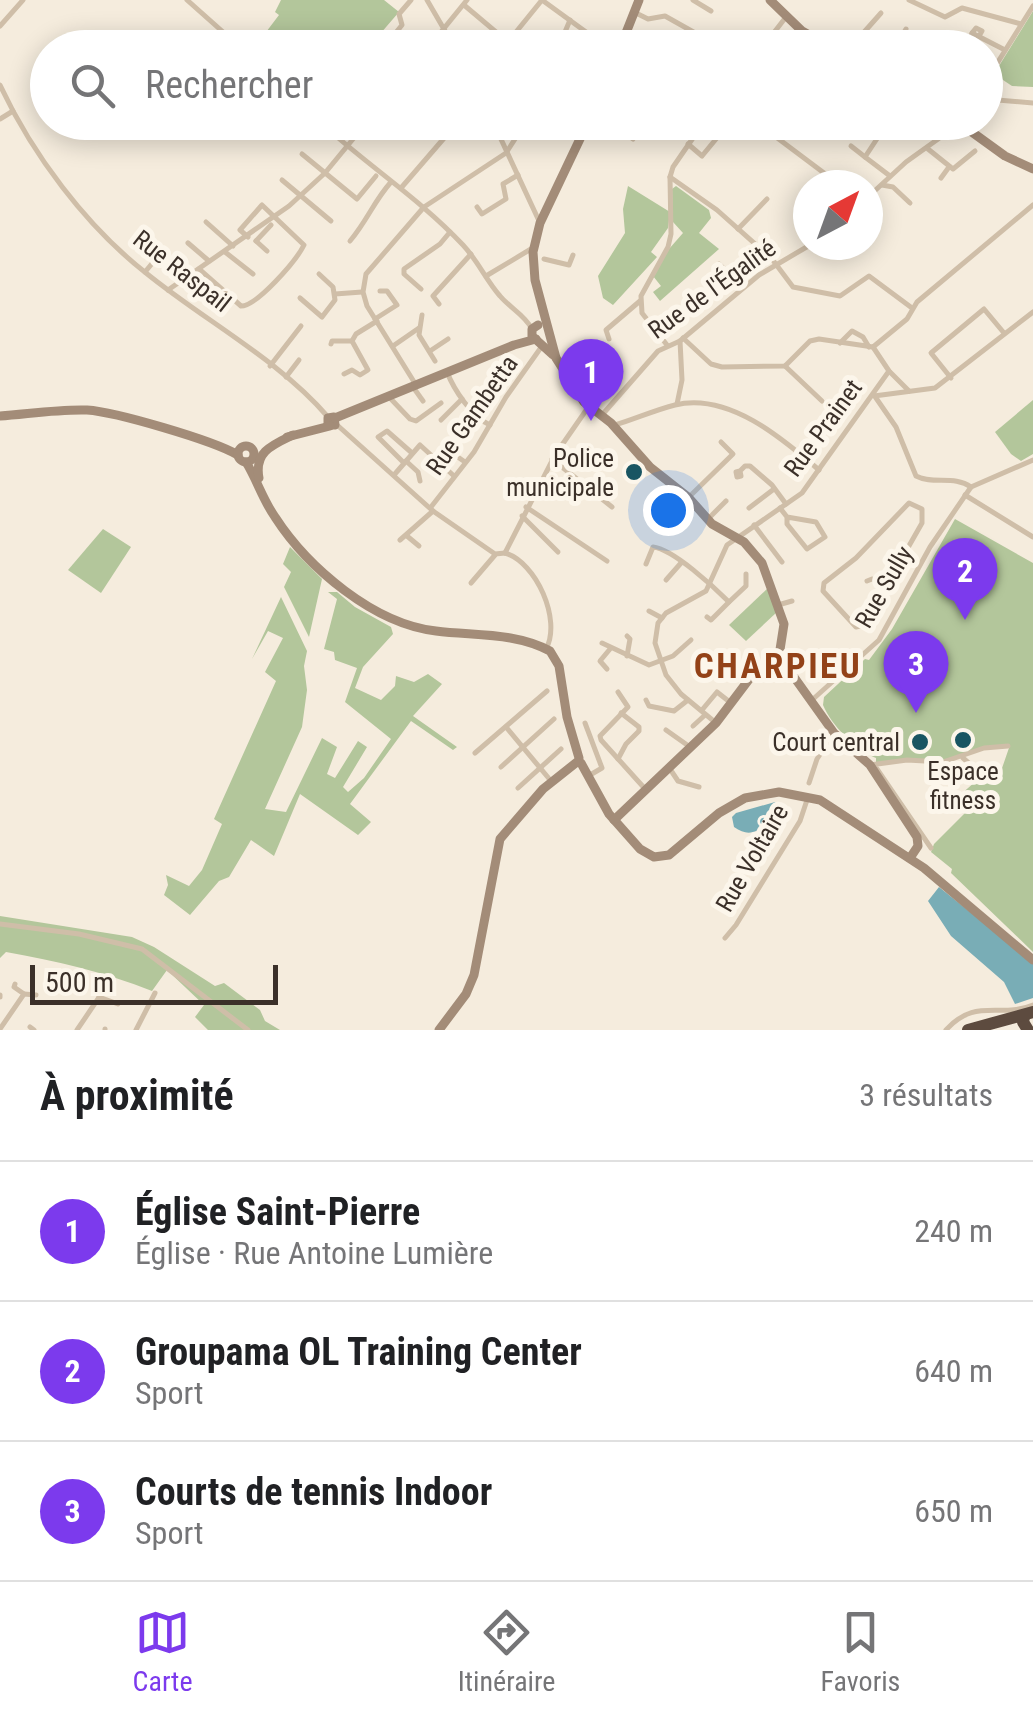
<!DOCTYPE html>
<html lang="fr">
<meta charset="utf-8">
<style>
body{margin:0;font-family:"Roboto Condensed",sans-serif;background:#f2f2f2;color:#202124}
.compass{position:absolute;left:793px;top:170px;width:90px;height:90px;border-radius:50%;background:#fff;box-shadow:0 5px 25px #0003;rotate:41deg}
.scale{position:absolute;left:30px;bottom:25px;width:248px;box-sizing:border-box;padding-left:10px;border:5px solid #3b3029;border-top:0;font-size:28px;line-height:35px;white-space:nowrap;color:#3b3029;-webkit-text-stroke:8px #fcf6eb;paint-order:stroke}
.you{position:absolute;left:668px;top:510px;width:35px;height:35px;margin:-25px;border:8px solid #fff;border-radius:50%;background:#1a73e8;box-shadow:0 0 0 15px #1a73e833}
.badge{display:grid;place-items:center;width:65px;height:65px;border-radius:50%;background:#7c3aed;color:#fff;font-size:32px;font-weight:700}
.pin{position:absolute;translate:-50% -82px;filter:drop-shadow(0 2px 5px #0008)}
.pin::after{content:'';position:absolute;top:52px;width:35px;height:30px;background:inherit;clip-path:polygon(0 0,100% 0,50% 100%)}
.list{margin:0;padding:0;list-style:none}
h2{display:flex;justify-content:space-between;align-items:center;height:130px;margin:0;padding:0 40px;font-size:42px}
h2 small{font-size:32px;font-weight:400;color:#757577}
.list li{display:grid;grid-template-columns:65px 1fr auto;gap:30px;align-items:center;box-sizing:border-box;height:140px;padding:0 40px;border-top:2px solid #e0e0e0}
.list b{display:block;font-size:38px;white-space:nowrap}
.list p{margin:0;font-size:32px;white-space:nowrap;color:#757577}
.list em{font-size:32px;font-style:normal;color:#757577}
.icon{flex:none;width:55px;height:55px;fill:none;stroke:currentColor;stroke-width:2;stroke-linecap:round;stroke-linejoin:round}
.map{position:relative;flex:none;width:1033px;height:1030px;overflow:hidden}
.search{position:absolute;background:#fff;box-shadow:0 5px 25px #0003;left:30px;right:30px;top:30px;height:110px;display:flex;align-items:center;gap:25px;box-sizing:border-box;padding:0 35px;border-radius:55px;color:#757577;font-size:38px}
.sheet{height:550px;background:#fff}
nav{display:flex;justify-content:space-around;align-items:center;box-sizing:border-box;height:140px;border-top:2px solid #e0e0e0;background:#fff;font-size:28px;color:#757577}
nav a{display:grid;justify-items:center;gap:5px}
nav .on{color:#7c3aed}
.map>svg:first-child{display:block}
.green{fill:#b3c69b}
.water{fill:#79adb6}
.lines{fill:none;stroke-linecap:round;stroke-linejoin:round}
.street{stroke:#cfbea8;stroke-width:5}
.secondary{stroke:#a38c78;stroke-width:9}
.highway{stroke:#5d4b3f;stroke-width:12}
.poi-dot{fill:#195562;stroke:#fcf6eb;stroke-width:4}
.labels{text-anchor:middle;dominant-baseline:central;stroke-width:10;stroke-linejoin:round;paint-order:stroke}
.street-label{font-size:25px;fill:#3b3029;stroke:#fcf6eb}
.poi-label{font-size:25px;fill:#3b3029;stroke:#fcf6eb;text-anchor:end}
.district-label{font-size:35px;font-weight:bold;letter-spacing:2.5px;fill:#934218;stroke:#fcf6eb}
</style>
<div class="map">
<svg width="1033" height="1030" viewBox="0 0 1033 1030">
<rect width="100%" height="100%" fill="#f5ecdd"/>
<!-- green -->
<g class="green">
<path d="M281 0H384L399 12 374 41 380 47 254 48 279 15 275 12Z"/>
<path d="M1033 11V87L1012 86 994 74Z"/>
<path d="M628 186 670 212 668 228 651 252 657 257 613 305 603 298 598 276 625 233 623 209Z"/>
<path d="M676 186 709 210 711 218 699 233 719 249 660 301 653 292 661 286 653 276 669 249 683 233 673 222 672 189Z"/>
<path d="M1033 400V454L1021 461 1011 454 995 432Z"/>
<path d="M955 519 1033 563V952L951 873 952 869 931 852 934 844 971 807 960 795 983 775 991 778 1000 774 1010 745H995L948 760 876 763V758C855 749 832 726 823 705L824 697 865 659 869 660 892 629Z"/>
<path d="M103 529 131 547 101 593 68 570Z"/>
<path d="M290 547 322 579 309 637 284 587 291 572 283 564Z"/>
<path d="M769 587 777 612 746 641 729 625Z"/>
<path d="M328 592H337L355 607 391 627 393 634 363 667 355 688 381 700 395 686 396 676 414 682 428 674 442 684 413 716 457 747 453 750 411 721 350 804 371 822 358 835 300 794 274 856 251 840 229 877 219 881 190 915 164 895 168 885 166 875 189 886 202 870 222 824 214 819 276 681 265 672 283 638 268 631 252 659 281 597 307 651 304 666 307 690 302 727 265 809 286 812 322 738 337 747 327 774 335 778 358 741 367 747 343 787 348 792 364 778 391 739 345 702 357 668 335 660 334 652 324 649 337 599Z"/>
<path d="M0 916 132 937 154 947 215 986 224 983 260 1010 265 1021 280 1030H208L195 1017 204 1005 167 970 152 991C105 972 56 961 6 952L0 958Z"/>
</g>
<!-- water -->
<g class="water">
<path d="M775 802 782 810C766 821 756 843 734 827L732 817 736 813Z"/>
<path d="M939 887 1033 963V998L1015 1004 1004 982 951 936 928 901Z"/>
</g>
<g class="lines">
<!-- street -->
<g class="street">
<path d="M187 0 241 48"/>
<path d="M427 0 455 48"/>
<path d="M542 0 608 48"/>
<path d="M693 0 711 11"/>
<path d="M909 0 945 17 962 8 1021 24"/>
<path d="M464 5 515 48"/>
<path d="M634 12 648 19 665 16 697 34 710 36"/>
<path d="M0 26 23 0"/>
<path d="M565 32 570 20"/>
<path d="M972 33 976 28 982 31 979 36"/>
<path d="M968 44 972 33 1005 50"/>
<path d="M394 47 390 40 402 25 399 14 411 0"/>
<path d="M428 48 467 0"/>
<path d="M503 48 542 0"/>
<path d="M762 48 786 17"/>
<path d="M792 48 802 31"/>
<path d="M850 48 881 13"/>
<path d="M895 48 906 29"/>
<path d="M986 81 1033 6"/>
<path d="M0 85C32 154 86 226 146 273 205 321 278 359 328 417"/>
<path d="M986 99 1033 103"/>
<path d="M0 119 13 111"/>
<path d="M320 122C367 165 420 199 463 245 478 261 486 280 500 296 510 308 525 315 532 329"/>
<path d="M493 122 540 223"/>
<path d="M609 122 633 139 643 122"/>
<path d="M743 122 762 135 776 137 840 185"/>
<path d="M888 122 865 157 890 176"/>
<path d="M688 144 702 156 730 122"/>
<path d="M851 146 865 157"/>
<path d="M928 149 953 169 975 151"/>
<path d="M302 154 357 199 376 176"/>
<path d="M670 177 717 210 772 259 793 287 840 296 869 276 912 308"/>
<path d="M941 178 949 167"/>
<path d="M282 180 331 221"/>
<path d="M882 185 893 187 910 203"/>
<path d="M401 188 458 122"/>
<path d="M868 197 906 162 959 124"/>
<path d="M477 207 482 214 506 199 503 184 518 175"/>
<path d="M206 222 233 246"/>
<path d="M738 229 767 199"/>
<path d="M256 241 271 225"/>
<path d="M256 241 267 251"/>
<path d="M350 241C367 221 374 201 391 182"/>
<path d="M188 243 209 261"/>
<path d="M225 252 253 274"/>
<path d="M544 259 569 265 573 255"/>
<path d="M719 264 743 287"/>
<path d="M199 269 241 306C257 306 296 261 304 245L262 205 240 230 248 237"/>
<path d="M145 272 160 254"/>
<path d="M486 276 531 249"/>
<path d="M421 289 404 274V269L440 244 450 232"/>
<path d="M168 290 289 206 325 173 367 122"/>
<path d="M335 294 362 292"/>
<path d="M300 298 322 317 335 300 333 287 319 274"/>
<path d="M439 304 433 296 471 254"/>
<path d="M422 315 419 335 435 361"/>
<path d="M375 319 397 305 387 291H380"/>
<path d="M683 338 711 364 722 367 785 366 810 341 819 339 873 347 907 319 917 302 1033 205"/>
<path d="M609 339 606 330 640 301"/>
<path d="M840 343 852 331 863 337 869 347"/>
<path d="M331 344 332 341H352"/>
<path d="M667 345 642 313 641 296 668 247 671 234 670 177 673 167 704 122"/>
<path d="M393 346 419 328"/>
<path d="M873 347 889 371 909 391"/>
<path d="M430 351 448 339"/>
<path d="M270 366 301 326"/>
<path d="M785 366 822 401"/>
<path d="M447 372C454 390 472 417 490 425"/>
<path d="M344 374 352 370 360 375 368 370 352 341 356 334 377 321"/>
<path d="M286 377 299 360"/>
<path d="M951 378 931 353 984 309 1004 333"/>
<path d="M416 385 367 306 363 292 366 274 424 207 506 153 526 122"/>
<path d="M413 387 423 401"/>
<path d="M874 396 935 388 1033 312"/>
<path d="M390 398 410 419 416 421 441 403"/>
<path d="M876 398 896 427 916 476C933 485 954 475 971 487"/>
<path d="M677 404 682 380 680 341"/>
<path d="M602 415 658 351 680 341 759 275 810 245"/>
<path d="M441 420 462 399"/>
<path d="M336 424 433 511 495 554 505 553"/>
<path d="M615 425C635 419 655 410 675 405 728 392 782 438 819 470"/>
<path d="M442 457 452 453 465 462"/>
<path d="M552 459 612 507"/>
<path d="M406 461 418 472 420 481"/>
<path d="M404 463 378 437 387 431 412 453"/>
<path d="M740 471 736 472 737 477 741 476 740 471 745 466H750L772 485 786 504"/>
<path d="M394 475 420 445 454 476"/>
<path d="M965 495 1033 537"/>
<path d="M690 496 733 454 721 442"/>
<path d="M909 503 922 509V523L864 625 856 627 823 591 824 583 856 558Z"/>
<path d="M431 507 474 452 506 397 542 346"/>
<path d="M526 507 607 561"/>
<path d="M749 508 774 489"/>
<path d="M780 508 787 517 816 522 825 537 807 549 787 524V517"/>
<path d="M522 516 558 552"/>
<path d="M708 519 726 501"/>
<path d="M754 525 782 562"/>
<path d="M407 536 419 546"/>
<path d="M400 540 433 511"/>
<path d="M505 553 555 455 589 406"/>
<path d="M505 553C536 562 562 620 546 649"/>
<path d="M646 564 653 547C673 549 714 587 729 602L746 586V574"/>
<path d="M666 580 681 563"/>
<path d="M867 581 872 579 885 586"/>
<path d="M471 583 495 555"/>
<path d="M778 605 792 601"/>
<path d="M649 611 662 618"/>
<path d="M707 617 711 620 729 602"/>
<path d="M602 643 649 665 673 656 691 640"/>
<path d="M718 652 750 678"/>
<path d="M627 656 630 639 627 636"/>
<path d="M607 669 600 661 610 649"/>
<path d="M618 692 628 707 600 736 601 740 647 791"/>
<path d="M646 700 649 706 674 711 688 700"/>
<path d="M812 700 879 640 930 547 971 487 1033 460"/>
<path d="M702 710 717 692 731 703"/>
<path d="M585 723 602 768 590 775"/>
<path d="M716 723 681 694 666 675 655 643 658 623 666 613 706 591 727 545 802 493 889 371"/>
<path d="M693 726 705 715"/>
<path d="M506 727 551 781"/>
<path d="M666 730 690 747"/>
<path d="M475 753 547 691"/>
<path d="M963 758 978 771"/>
<path d="M618 759 626 744 639 731V727L621 713"/>
<path d="M870 765 907 760 943 762 984 748 1008 746"/>
<path d="M501 767 554 719"/>
<path d="M670 769 678 781 699 787"/>
<path d="M877 769 931 848"/>
<path d="M809 783 817 759 834 733"/>
<path d="M518 788 561 749"/>
<path d="M0 924 79 934 142 949 248 1030"/>
<path d="M725 938 736 925 800 821 807 800"/>
<path d="M24 994 36 995"/>
<path d="M0 995V997"/>
<path d="M99 997 118 1004"/>
<path d="M30 1027 34 1030"/>
<path d="M0 1029 24 994 14 987 15 984"/>
<path d="M77 1030 104 990"/>
<path d="M105 1030V1029"/>
<path d="M136 1030 155 993"/>
<path d="M946 1030C975 997 1000 1019 1033 1005"/>
</g>
<!-- secondary -->
<g class="secondary">
<path d="M770 0 802 31 832 48"/>
<path d="M620 48 639 0"/>
<path d="M588 122 540 223 533 252 535 280 556 358 584 402 611 423 650 467 688 497 712 524 744 542 762 563 784 624 779 656"/>
<path d="M958 122 1005 156 1033 169"/>
<path d="M538 325 532 329V336L553 355"/>
<path d="M0 416C28 414 58 409 87 410 116 412 212 440 238 455"/>
<path d="M334 417 335 425H328V418Z"/>
<path d="M335 418 514 345 536 339"/>
<path d="M287 437 330 426"/>
<circle cx="246" cy="454" r="8"/>
<path d="M246 462C257 480 263 500 275 517 308 568 374 624 436 631 474 636 515 632 550 651L559 666 567 717 579 758"/>
<path d="M259 478C254 452 272 445 293 435"/>
<path d="M779 656 834 733 870 765 917 837 918 846 910 858"/>
<path d="M581 763 609 814 640 849 654 857 669 855 719 813 745 798 779 792 820 800 924 868 1033 960"/>
<path d="M614 820 716 723 750 678 779 656"/>
<path d="M439 1030 466 994 474 975 500 839 543 789 577 762"/>
</g>
<!-- highway -->
<g class="highway">
<path d="M1024 1017 1023 1022 1028 1030"/>
<path d="M968 1030 1033 1012"/>
</g>
</g>
<!-- markers -->
<g class="poi-dot">
<circle cx="634" cy="472" r="10"/>
<circle cx="963" cy="740" r="10"/>
<circle cx="920" cy="742" r="10"/>
</g>
<g class="labels">
<!-- street labels -->
<g class="street-label">
<text transform="translate(182 271) rotate(38)">Rue Raspail</text>
<text transform="translate(712 289) rotate(-36)">Rue de l'Égalité</text>
<text transform="translate(472 415) rotate(-55)">Rue Gambetta</text>
<text transform="translate(823 428) rotate(-54)">Rue Prainet</text>
<text transform="translate(884 587) rotate(-60)">Rue Sully</text>
<text transform="translate(752 858) rotate(-60)">Rue Voltaire</text>
</g>
<!-- poi labels -->
<g class="poi-label">
<text x="614" y="458">Police<tspan x="614" dy="29">municipale</tspan></text>
<text x="900" y="742">Court central</text>
<text x="963" y="771" text-anchor="middle">Espace<tspan x="963" dy="29">fitness</tspan></text>
</g>
<!-- district labels -->
<g class="district-label">
<text x="778" y="666">CHARPIEU</text>
</g>
</g>
</svg>
<svg class="compass" viewBox="-18 -18 36 36"><path d="M0-13l5 13h-10z" fill="#e53935"/><path d="M0 13l5-13h-10z" fill="#757577"/></svg>
<div class="scale">500 m</div>
<div class="you"></div>
<div class="pin badge" style="left:591px;top:421px">1</div>
<div class="pin badge" style="left:965px;top:620px">2</div>
<div class="pin badge" style="left:916px;top:713px">3</div>
<div class="search"><svg class="icon" aria-label="search" viewBox="0 0 24 24"><circle cx="10" cy="10" r="6"/><path d="M15 15l6 6"/></svg>Rechercher</div>
</div>
<section class="sheet">
<h2>À proximité<small>3 résultats</small></h2>
<ul class="list">
<li><span class="badge">1</span><div><b>Église Saint-Pierre</b><p>Église · Rue Antoine Lumière</p></div><em>240 m</em></li>
<li><span class="badge">2</span><div><b>Groupama OL Training Center</b><p>Sport</p></div><em>640 m</em></li>
<li><span class="badge">3</span><div><b>Courts de tennis Indoor</b><p>Sport</p></div><em>650 m</em></li>
</ul>
</section>
<nav>
<a class="on"><svg class="icon" aria-label="map" viewBox="0 0 24 24"><path d="M3 6l6-2 6 2 6-2v14l-6 2-6-2-6 2zM9 4v14M15 6v14"/></svg>Carte</a>
<a><svg class="icon" aria-label="directions" viewBox="0 0 24 24"><path d="M12 3l9 9-9 9-9-9zM9 14v-3h6M13 9l2 2-2 2"/></svg>Itinéraire</a>
<a><svg class="icon" aria-label="saved" viewBox="0 0 24 24"><path d="M7 4h10v16l-5-4-5 4z"/></svg>Favoris</a>
</nav>
